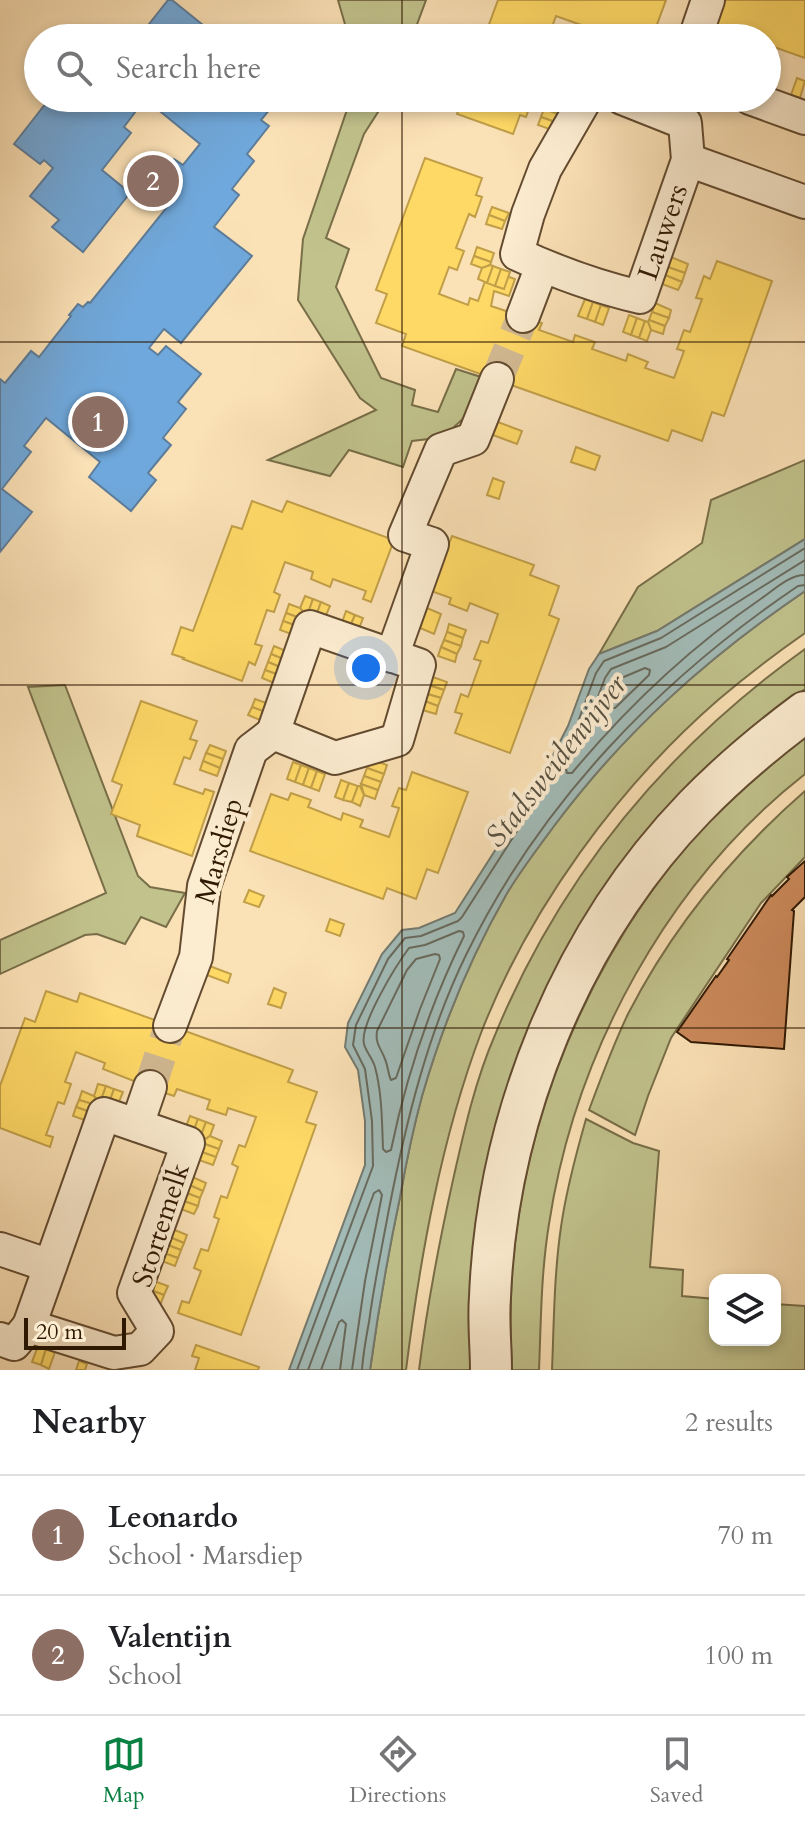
<!DOCTYPE html>
<meta charset="utf-8">
<style>
body{margin:0;font-family:Cardo,serif;background:#f2f2f2;color:#202124}
.controls{position:absolute;right:24px;bottom:24px;display:grid;overflow:hidden;border-radius:16px;box-shadow:0 4px 12px #0003}
.controls button{width:72px;height:72px;display:grid;place-items:center;padding:0;border:0;border-bottom:2px solid #e0e0e0;background:#fff;color:#202124;font:40px sans-serif}
.scale{position:absolute;left:24px;bottom:20px;width:102px;box-sizing:border-box;padding-left:8px;border:4px solid #301903;border-top:0;font-size:22px;line-height:28px;white-space:nowrap;color:#301903;-webkit-text-stroke:6px #fcecd0;paint-order:stroke}
.you{position:absolute;left:366px;top:668px;width:28px;height:28px;margin:-20px;border:6px solid #fff;border-radius:50%;background:#1a73e8;box-shadow:0 0 0 12px #1a73e833}
.badge{display:grid;place-items:center;width:52px;height:52px;border-radius:50%;background:#0b8043;color:#fff;font-size:26px;font-weight:700}
.pin{position:absolute;translate:-50% -50%;border:4px solid #fff;box-shadow:0 2px 8px #0006}
.list{margin:0;padding:0;list-style:none}
h2{display:flex;justify-content:space-between;align-items:center;height:104px;margin:0;padding:0 32px;font-size:34px}
h2 small{font-size:26px;font-weight:400;color:#757577}
.list li{display:grid;grid-template-columns:52px 1fr auto;gap:24px;align-items:center;box-sizing:border-box;height:120px;padding:0 32px;border-top:2px solid #e0e0e0}
.list b{display:block;font-size:30px;white-space:nowrap}
.list p{margin:0;font-size:26px;white-space:nowrap;color:#757577}
.list em{font-size:26px;font-style:normal;color:#757577}
.icon{flex:none;width:44px;height:44px;fill:none;stroke:currentColor;stroke-width:2;stroke-linecap:round;stroke-linejoin:round}
.map{position:relative;flex:none;width:805px;height:1370px;overflow:hidden}
.search{position:absolute;background:#fff;box-shadow:0 4px 12px #0003;left:24px;right:24px;top:24px;height:88px;display:flex;align-items:center;gap:20px;box-sizing:border-box;padding:0 28px;border-radius:44px;color:#757577;font-size:30px}
.sheet{height:344px;background:#fff}
nav{display:flex;justify-content:space-around;align-items:center;box-sizing:border-box;height:112px;border-top:2px solid #e0e0e0;background:#fff;font-size:22px;color:#757577}
nav a{display:grid;justify-items:center;gap:4px}
nav .on{color:#0b8043}
.map>svg:first-child{display:block}
.green{fill:#c1c28c;stroke:#786e48;stroke-width:2}
.water{fill:#a2bbb7;stroke:#747a6f;stroke-width:2}
.homes{fill:#ffd966;stroke:#c19f48;stroke-width:2}
.schools{fill:#6fa8dc;stroke:#5c7d9b;stroke-width:2}
.lines{fill:none;stroke-linecap:round;stroke-linejoin:round}
.shore{stroke:#696a5d;stroke-width:2}
.building{fill:#cc895b;stroke:#301903;stroke-width:2}
.minor-tunnel{stroke:#d2b992;stroke-width:32;stroke-dasharray:32 16;stroke-linecap:butt}
.minor-casing{stroke:#634b30;stroke-width:36}
.tertiary-casing{stroke:#634b30;stroke-width:44}
.minor{stroke:#fcecd0;stroke-width:32}
.tertiary{stroke:#fcecd0;stroke-width:40}
.grid{fill:none;stroke:#301903;stroke-width:2;stroke-opacity:0.55}
.labels{text-anchor:middle;dominant-baseline:central;stroke-width:8;stroke-linejoin:round;paint-order:stroke}
.street-label{font-size:28px;fill:#301903;stroke:#fcecd0}
.water-label{font-size:30px;font-style:italic;fill:#585242;stroke:#fcecd0}
</style>
<div class="map">
<svg width="805" height="1370" viewBox="0 0 805 1370">
<rect width="100%" height="100%" fill="#fbe1b6"/>
<filter id="stains"><feTurbulence type="fractalNoise" baseFrequency=".0025" numOctaves="4"/><feColorMatrix values="0 0 0 0 .2 0 0 0 0 .09 0 0 0 0 .02 0 0 0 .5 -.17"/></filter>
<radialGradient id="worn" r=".72"><stop offset=".6" stop-color="#630" stop-opacity="0"/><stop offset="1" stop-color="#630" stop-opacity=".3"/></radialGradient>
<!-- green -->
<g class="green">
<path d="M338 0H426L412 38H349Z"/>
<path d="M351 98H387L364 134 326 238 349 249 336 287 381 378 415 390 412 405 438 412 456 369 481 377 466 416 453 428 437 438 412 441 403 467 349 450 330 476 268 460 376 410 360 398 298 300 303 239Z"/>
<path d="M805 460V539L657 631 599 654 638 587 702 543 711 500Z"/>
<path d="M805 591V633C775 654 746 676 718 700 618 787 529 909 481 1033 441 1139 420 1258 406 1370H370C378 1312 388 1254 400 1197 406 1163 413 1129 422 1096 442 1027 470 958 506 895 520 871 538 848 554 826 625 731 708 657 805 591Z"/>
<path d="M805 649V689L757 726 585 922 472 1370H419C427 1306 439 1243 453 1180 464 1131 475 1081 495 1035 560 877 667 748 805 649Z"/>
<path d="M65 685 138 876 150 887 185 893 166 927 141 917 125 944 97 934 85 935 0 974V940L106 893 28 687Z"/>
<path d="M805 735V774C667 882 575 1053 549 1224 541 1273 541 1321 539 1370H512C510 1334 510 1297 513 1261 529 1089 606 924 727 802 752 778 778 756 805 735Z"/>
<path d="M805 791V857L761 903 671 1038 648 1096 635 1135 589 1110C601 1078 613 1045 628 1014 672 928 733 854 805 791Z"/>
<path d="M586 1119 633 1143 659 1151 650 1267 683 1270 682 1296 715 1299V1340H775V1304L805 1306V1370H552C554 1322 554 1275 561 1227 566 1191 576 1154 586 1119Z"/>
</g>
<!-- water -->
<path class="water" d="M805 539V591C708 657 625 731 554 826 538 848 520 871 506 895 470 958 442 1027 422 1096 413 1129 406 1163 400 1197 388 1254 378 1312 370 1370H289L365 1165V1121L358 1070 345 1047 348 1023 382 954 402 930 419 928 455 913 539 782 568 726 589 669 599 654 657 631Z"/>
<!-- homes -->
<g class="homes">
<path d="M498 0H666L652 38H616L603 33 601 38H597L582 33 584 26 556 16 548 38H484Z"/>
<path d="M722 0H805V58L774 47 772 54 767 53V38H748L722 29 720 37 710 33Z"/>
<path d="M797 78 805 81 800 98 791 95Z"/>
<path d="M463 98H527L532 100 526 117 520 115 513 134 457 114Z"/>
<path d="M548 98H564L566 99 563 107 546 101Z"/>
<path d="M546 101 563 107 561 115 544 109Z"/>
<path d="M544 109 561 115 558 123 541 117Z"/>
<path d="M541 117 558 123 555 131 538 125Z"/>
<path d="M425 158 482 178 476 195 482 197 475 217 469 214 456 248 464 251 457 270 449 267 439 294 468 305 470 298 478 301 489 270 515 279 509 296 494 291 491 306 542 323 539 330 573 342 575 335 595 342 592 349 626 361 628 354 648 362 645 368 674 378 684 351 677 349 684 330 690 332 702 299 696 298 704 276 710 279 717 261 772 281 724 416 712 412 702 441 672 430 668 441 402 346 406 334 376 323 387 294 376 290Z"/>
<path d="M492 207 509 213 505 221 489 215Z"/>
<path d="M489 215 505 221 502 229 486 224Z"/>
<path d="M477 247 494 253 491 262 474 256Z"/>
<path d="M474 256 491 262 490 265 482 268 471 264Z"/>
<path d="M671 257 688 264 685 273 668 267Z"/>
<path d="M490 265 493 266 487 283 478 279 482 268Z"/>
<path d="M493 266 501 269 495 286 487 283Z"/>
<path d="M668 267 685 273 682 282 665 275Z"/>
<path d="M501 269 510 272 504 289 495 286Z"/>
<path d="M665 275 682 282 678 290 662 284Z"/>
<path d="M585 299 593 302 587 319 578 316Z"/>
<path d="M593 302 601 305 595 322 587 319Z"/>
<path d="M655 303 671 310 669 318 652 312Z"/>
<path d="M601 305 609 308 603 325 595 322Z"/>
<path d="M652 312 669 318 665 326 649 320Z"/>
<path d="M629 315 637 318 631 335 623 332Z"/>
<path d="M637 318 645 321 639 338 631 335Z"/>
<path d="M649 320 665 326 663 334 651 330 648 322Z"/>
<path d="M645 321 648 322 651 330 647 341 639 338Z"/>
<path d="M495 421 522 431 517 444 490 434Z"/>
<path d="M576 447 600 456 595 470 571 462Z"/>
<path d="M493 478 504 482 499 499 487 495Z"/>
<path d="M252 501 282 512 287 501 394 540 371 602 363 599 366 591 333 579 330 587 311 579 313 572 285 562 274 592 280 595 274 612 267 610 255 644 262 646 255 665 249 662 242 681 183 659 184 658 172 654 181 627 193 631 232 526 242 529Z"/>
<path d="M452 536 534 565 530 575 559 586 549 615 559 619 510 753 455 733 462 714 455 712 461 694 468 697 481 661 474 659 481 641 488 643 498 614 470 603 467 611 449 604 451 598 431 591Z"/>
<path d="M305 596 313 599 307 616 300 608Z"/>
<path d="M313 599 321 602 315 619 307 616Z"/>
<path d="M321 602 330 606 323 622 315 619Z"/>
<path d="M289 604 300 608 305 615 303 619 286 613Z"/>
<path d="M427 608 441 614 434 634 420 628Z"/>
<path d="M346 611 355 615 348 631 340 628Z"/>
<path d="M286 613 303 619 300 627 283 621Z"/>
<path d="M355 615 363 618 357 634 348 631Z"/>
<path d="M283 621 300 627 297 636 280 630Z"/>
<path d="M449 624 466 630 463 638 447 632Z"/>
<path d="M447 632 463 638 461 646 444 640Z"/>
<path d="M444 640 461 646 457 654 441 647Z"/>
<path d="M274 646 291 653 288 661 271 654Z"/>
<path d="M441 647 457 654 455 662 438 656Z"/>
<path d="M271 654 288 661 285 669 268 662Z"/>
<path d="M268 662 285 669 282 676 265 670Z"/>
<path d="M265 670 282 676 279 685 262 678Z"/>
<path d="M430 676 447 682 444 690 428 685Z"/>
<path d="M428 685 444 690 441 698 424 693Z"/>
<path d="M424 693 441 698 438 706 422 700Z"/>
<path d="M255 699 272 705 268 713 252 707Z"/>
<path d="M422 700 438 706 436 714 419 709Z"/>
<path d="M141 701 197 721 190 739 197 741 190 759 184 757 174 784 203 794 205 789 214 792 192 856 137 836 140 825 111 814 122 785 112 781Z"/>
<path d="M252 707 268 713 265 722 248 715Z"/>
<path d="M210 745 226 751 223 759 206 753Z"/>
<path d="M206 753 223 759 220 768 203 761Z"/>
<path d="M370 759 387 765 384 774 367 768Z"/>
<path d="M203 761 220 768 217 776 200 770Z"/>
<path d="M293 762 301 765 295 782 287 779Z"/>
<path d="M301 765 309 768 303 785 295 782Z"/>
<path d="M309 768 317 771 311 788 303 785Z"/>
<path d="M367 768 384 774 381 782 364 776Z"/>
<path d="M317 771 325 774 319 791 311 788Z"/>
<path d="M412 772 468 792 438 873 427 869 416 899 387 888 383 899 250 851 271 794 288 800 291 793 311 800 308 807 341 820 343 813 363 820 360 827 389 837 399 808 392 806 399 788 406 790Z"/>
<path d="M364 776 381 782 378 790 361 784Z"/>
<path d="M341 780 349 783 343 800 335 797Z"/>
<path d="M349 783 358 786 352 802 343 800Z"/>
<path d="M361 784 378 790 375 799 364 795Z"/>
<path d="M358 786H360L364 795 360 806 352 802Z"/>
<path d="M249 890 264 896 259 907 244 902Z"/>
<path d="M330 919 344 924 340 936 326 931Z"/>
<path d="M207 965 231 974 228 983 204 974Z"/>
<path d="M274 988 286 993 281 1008 268 1004Z"/>
<path d="M46 991 77 1002 80 993 293 1070 288 1082 317 1092 306 1122 316 1125 241 1335 178 1313 182 1301 189 1303 201 1271 194 1268 201 1249 208 1251 219 1219 214 1217 221 1196 227 1198 238 1167 232 1164 239 1145 245 1147 256 1117 228 1108 226 1115 207 1109 210 1100 177 1089 174 1096 162 1092 103 1069 105 1063 76 1052 65 1082 71 1084 64 1104 58 1102 46 1135 53 1137 50 1147 0 1128V1086L25 1018 35 1022Z"/>
<path d="M98 1084 106 1086 100 1103 94 1096Z"/>
<path d="M106 1086 114 1089 108 1106 100 1103Z"/>
<path d="M114 1089 123 1092 116 1109 108 1106Z"/>
<path d="M82 1091 94 1096 97 1101 96 1105 79 1100Z"/>
<path d="M79 1100 96 1105 93 1113 76 1107Z"/>
<path d="M76 1107 93 1113 90 1122 73 1116Z"/>
<path d="M190 1116 198 1119 192 1135 184 1132Z"/>
<path d="M198 1119 206 1122 200 1138 192 1135Z"/>
<path d="M206 1122 214 1125 210 1136 204 1140 200 1138Z"/>
<path d="M210 1136 222 1141 219 1149 202 1143 204 1140Z"/>
<path d="M202 1143 219 1149 216 1157 199 1151Z"/>
<path d="M199 1151 216 1157 213 1165 196 1159Z"/>
<path d="M190 1176 206 1183 203 1191 187 1184Z"/>
<path d="M187 1184 203 1191 200 1198 184 1192Z"/>
<path d="M184 1192 200 1198 198 1206 181 1200Z"/>
<path d="M181 1200 198 1206 194 1214 178 1208Z"/>
<path d="M170 1228 187 1235 184 1243 167 1236Z"/>
<path d="M167 1236 184 1243 181 1250 165 1244Z"/>
<path d="M165 1244 181 1250 178 1258 161 1252Z"/>
<path d="M161 1252 178 1258 175 1266 159 1260Z"/>
<path d="M151 1280 168 1286 164 1295 148 1289Z"/>
<path d="M148 1289 164 1295 161 1303 145 1297Z"/>
<path d="M196 1345 259 1367 258 1370H195L199 1358 192 1356Z"/>
<path d="M38 1346 46 1349 41 1365 32 1362Z"/>
<path d="M46 1349 55 1352 49 1369 41 1365Z"/>
<path d="M79 1361 87 1364 85 1370H76Z"/>
</g>
<!-- schools -->
<g class="schools">
<path d="M168 0H172L219 38H125L130 31 138 38Z"/>
<path d="M265 27 279 38H256Z"/>
<path d="M50 98H58L62 101 64 98H279L261 120 269 126 247 154 254 161 232 189 239 195 214 227 252 256 181 343 164 329 149 348 158 355 166 346 201 374 178 402 186 409 163 438 171 445 148 473 156 480 131 511 89 477 100 462 46 418 24 446 31 452 2 489 32 512 0 552V379L5 383 31 351 39 357 71 316 69 315 78 304 83 307 88 302 90 303 176 196 157 181 174 159 183 165 200 144 145 99 124 127 131 133 102 170 130 193 83 252 52 227 59 220 30 196 53 168 44 160 40 164 14 144Z"/>
</g>
<g class="lines">
<!-- shore -->
<g class="shore">
<path d="M805 560 666 647 611 669 605 678 584 734 566 769 567 773H572C627 707 692 646 762 598 775 589 789 575 805 575"/>
<path d="M645 668 650 670 649 675 615 708H609L608 704 619 679Z"/>
<path d="M459 931 463 932 464 936C431 1003 406 1077 391 1150L386 1152 383 1149C382 1122 382 1093 375 1067 373 1059 366 1052 364 1044 359 1025 397 964 409 948L425 945Z"/>
<path d="M435 954 439 955 440 959 420 1009 396 1078 391 1080C388 1074 388 1066 385 1059 381 1048 375 1044 377 1031L407 970 416 959Z"/>
<path d="M297 1370 373 1166 372 1121 365 1069 353 1045 356 1025 388 959 405 938 421 936 458 921 462 917 546 786 575 730 596 673 604 661 661 638 805 548"/>
<path d="M308 1370 374 1193 379 1190 382 1195 365 1281 352 1370"/>
<path d="M321 1370 339 1322 342 1320 346 1324 340 1370"/>
<path d="M362 1370C363 1354 366 1338 369 1322 374 1284 382 1247 389 1209 406 1122 427 1035 466 955 540 803 659 680 798 586L805 585"/>
</g>
</g>
<!-- building -->
<path class="building" d="M805 861V897L792 910 794 911 784 1049 691 1042 677 1032 716 976 717 977 729 960 727 959 771 895 772 896 789 879 787 877Z"/>
<g class="lines">
<!-- minor-tunnel -->
<g class="minor-tunnel">
<path d="M497 379 523 316"/>
<path d="M150 1087 170 1026"/>
</g>
<!-- minor casing -->
<g class="minor-casing">
<g id="minor">
<path d="M695 38 708 0"/>
<path d="M586 98 545 169 528 214 517 254C556 272 597 287 640 297L688 160 685 123 622 98"/>
<path d="M750 98 805 118"/>
<path d="M688 160 805 202"/>
<path d="M523 316 542 266"/>
<path d="M310 627 419 665 397 740 335 758 273 733Z"/>
<path d="M392 656 432 544 405 535 441 450 473 439 497 379"/>
<path d="M170 1026 196 957 204 886 251 750 273 733"/>
<path d="M104 1114 188 1143 134 1293 157 1331 140 1349 114 1353 29 1326Z"/>
<path d="M137 1125 150 1087"/>
<path d="M0 1249 50 1266"/>
<path d="M0 1339 14 1344 29 1326"/>
</g>
</g>
<!-- tertiary casing -->
<g class="tertiary-casing">
<path id="tertiary" d="M491 1370C491 1346 488 1321 490 1297 497 1119 570 936 695 807 729 772 766 741 805 712"/>
</g>
<!-- minor -->
<use href="#minor" class="minor"/>
<!-- tertiary -->
<use href="#tertiary" class="tertiary"/>
</g>
<!-- grid -->
<path class="grid" d="M402 0V38M402 98V1370M0 342H805M0 685H805M0 1028H805"/>
<g class="labels">
<!-- street labels -->
<g class="street-label">
<text transform="translate(663 232) rotate(-71)">Lauwers</text>
<text transform="translate(219 851) rotate(-74)">Marsdiep</text>
<text transform="translate(161 1225) rotate(-72)">Stortemelk</text>
</g>
<!-- water labels -->
<g class="water-label">
<text transform="translate(556 761) rotate(-52)">Stadsweidenvijver</text>
</g>
</g>
<rect width="100%" height="100%" filter="url(#stains)"/>
<rect width="100%" height="100%" fill="url(#worn)"/>
</svg>
<div class="controls">
<button><svg class="icon" aria-label="layers" viewBox="0 0 24 24"><path d="M12 4l9 5-9 5-9-5zM3 14l9 5 9-5"/></svg></button>
</div>
<div class="scale">20 m</div>
<div class="you"></div>
<div class="pin badge" style="left:98px;top:422px;background:#8d6e63">1</div>
<div class="pin badge" style="left:153px;top:181px;background:#8d6e63">2</div>
<div class="search"><svg class="icon" aria-label="search" viewBox="0 0 24 24"><circle cx="10" cy="10" r="6"/><path d="M15 15l6 6"/></svg>Search here</div>
</div>
<section class="sheet">
<h2>Nearby<small>2 results</small></h2>
<ul class="list">
<li><span class="badge" style="background:#8d6e63">1</span><div><b>Leonardo</b><p>School · Marsdiep</p></div><em>70 m</em></li>
<li><span class="badge" style="background:#8d6e63">2</span><div><b>Valentijn</b><p>School</p></div><em>100 m</em></li>
</ul>
</section>
<nav>
<a class="on"><svg class="icon" aria-label="map" viewBox="0 0 24 24"><path d="M3 6l6-2 6 2 6-2v14l-6 2-6-2-6 2zM9 4v14M15 6v14"/></svg>Map</a>
<a><svg class="icon" aria-label="directions" viewBox="0 0 24 24"><path d="M12 3l9 9-9 9-9-9zM9 14v-3h6M13 9l2 2-2 2"/></svg>Directions</a>
<a><svg class="icon" aria-label="saved" viewBox="0 0 24 24"><path d="M7 4h10v16l-5-4-5 4z"/></svg>Saved</a>
</nav>
